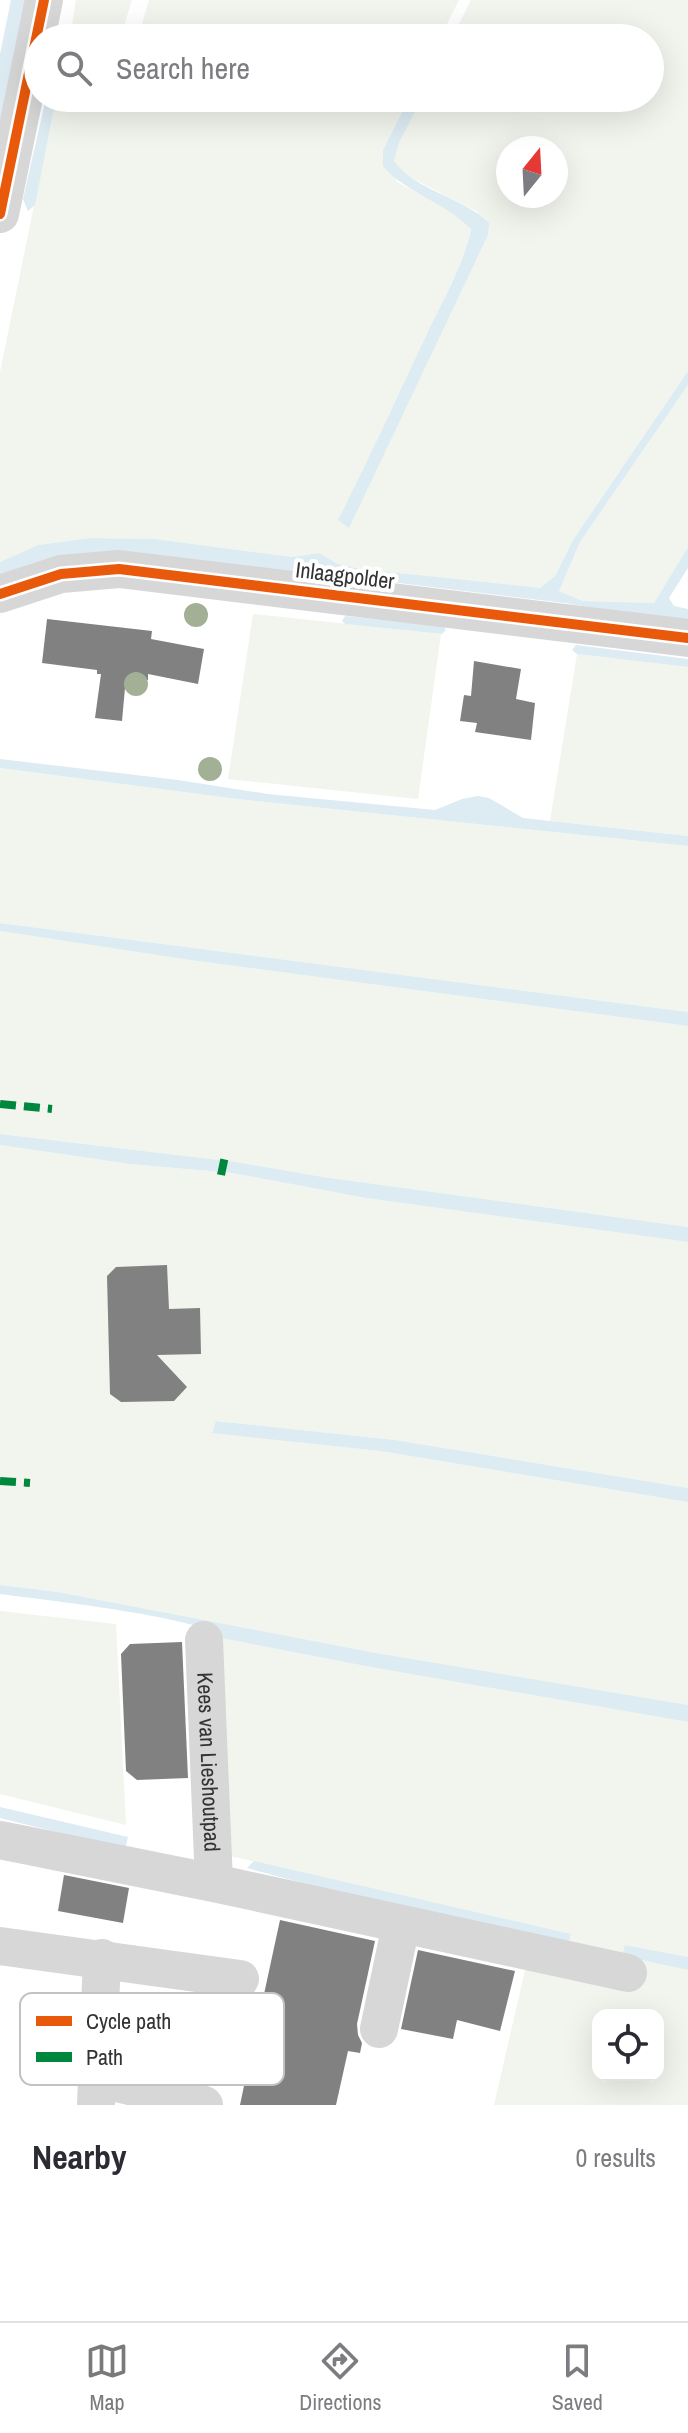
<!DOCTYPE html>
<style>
body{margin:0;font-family:"Archivo Narrow",sans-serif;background:#f2f2f3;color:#2b2b33}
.controls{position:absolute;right:24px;bottom:24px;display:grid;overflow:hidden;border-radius:16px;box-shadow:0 8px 32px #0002}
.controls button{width:72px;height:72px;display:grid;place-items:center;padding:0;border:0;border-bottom:2px solid #e1e1e2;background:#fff;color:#2b2b33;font:40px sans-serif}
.compass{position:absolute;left:496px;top:136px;width:72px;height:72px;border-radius:50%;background:#fff;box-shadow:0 8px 32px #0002;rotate:18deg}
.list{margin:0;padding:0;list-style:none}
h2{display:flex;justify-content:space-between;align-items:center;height:104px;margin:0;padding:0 32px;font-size:34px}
h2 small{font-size:26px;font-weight:400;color:#7c7c81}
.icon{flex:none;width:44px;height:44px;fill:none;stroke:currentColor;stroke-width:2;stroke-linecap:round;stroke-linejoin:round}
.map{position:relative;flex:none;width:688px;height:2105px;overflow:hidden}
.search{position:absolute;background:#fff;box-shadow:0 8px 32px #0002;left:24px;right:24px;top:24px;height:88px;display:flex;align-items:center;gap:20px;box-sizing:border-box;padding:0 28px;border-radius:44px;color:#7c7c81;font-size:30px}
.sheet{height:216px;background:#fff}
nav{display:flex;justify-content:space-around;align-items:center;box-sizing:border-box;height:112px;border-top:2px solid #e1e1e2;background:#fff;font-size:22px;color:#7c7c81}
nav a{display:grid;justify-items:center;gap:4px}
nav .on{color:#7a7a7a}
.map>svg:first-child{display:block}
.green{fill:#f1f5ed;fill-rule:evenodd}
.water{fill:#ddebf3}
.building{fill:#818181}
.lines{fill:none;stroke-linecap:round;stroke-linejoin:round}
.minor{stroke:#d7d7d7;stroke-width:38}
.quiet{stroke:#00873e;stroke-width:8;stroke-dasharray:16 8;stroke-linecap:butt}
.cycleway-casing{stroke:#fff;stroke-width:15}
.cycleway{stroke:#e8590c;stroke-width:10}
.tree{fill:#a2b095}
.labels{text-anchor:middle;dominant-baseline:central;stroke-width:8;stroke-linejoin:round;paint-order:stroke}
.street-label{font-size:22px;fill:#333;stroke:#fff}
.key{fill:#fff;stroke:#c2c2c2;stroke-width:2}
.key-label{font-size:22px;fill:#333}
</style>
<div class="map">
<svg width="688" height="2105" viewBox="0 0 688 2105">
<rect width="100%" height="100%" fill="#fff"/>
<!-- green -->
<g class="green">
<path d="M76 0H132L120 38H70Z"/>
<path d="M149 0H459L440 38H138Z"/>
<path d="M471 0H688V371L573 540 555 576 540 588H531L360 569 336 563 319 553 293 557 155 539 90 538 38 545 0 562V372L56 98H409L383 150 397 182 455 213 471 228C463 264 444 298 429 331 400 394 370 457 339 519L348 527 488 235 478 212 404 174 394 161 399 143 422 98H650V38H452ZM508 148H556V196H508Z"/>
<path d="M688 385V547L654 603 583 601 559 591 580 542Z"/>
<path d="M253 614 441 634 418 799 228 779Z"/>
<path d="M577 654 688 667V836L550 821Z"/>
<path d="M0 768 237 799 688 846V1012L0 923Z"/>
<path d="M0 931 190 960 688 1026V1227L323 1177 236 1162 0 1134Z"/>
<path d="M0 1145 130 1164 232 1173 366 1198 688 1242V1488L395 1440 217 1421 212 1432 380 1451 688 1502V1705L376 1653 58 1592 0 1585Z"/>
<path d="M0 1611 116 1624 126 1825 0 1794Z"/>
<path d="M221 1638 376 1668 688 1722V1957L626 1945 622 1956 688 1970V2105H494L532 1940 567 1947 570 1934 226 1855ZM598 2015H658V2075H598Z"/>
</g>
<!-- water -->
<g class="water">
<path d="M11 0H26L0 127V54Z"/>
<path d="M46 98H56L35 205 28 211 23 199Z"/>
<path d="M409 98H422L399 143 394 161C417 192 462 196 489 223L488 235 349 528 338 520C369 459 397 398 426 336 442 302 463 266 471 229 445 202 407 194 383 166V150Z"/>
<path d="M688 371V385L580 542 559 591 583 601 654 603 688 547V568L669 598 674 606 688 609V624L565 603 374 580 300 575 0 578V562L38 545 90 538 155 539 293 557 319 553 336 563 360 569 540 588 555 576 573 540Z"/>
<path d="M345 616 443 626 446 630 442 634 345 624 342 621Z"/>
<path d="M576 645 688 659V667L577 654 572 650Z"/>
<path d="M0 759 178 780 268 794 435 810 462 799 478 796 489 798 523 818 688 836V846L237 799 0 768Z"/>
<path d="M0 923 688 1012V1026L190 960 0 931Z"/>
<path d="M0 1134 236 1162 323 1177 688 1227V1242L366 1198 232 1173 130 1164 0 1145Z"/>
<path d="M216 1421 395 1440 688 1488V1502L380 1451 212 1433Z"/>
<path d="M0 1585 58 1592 376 1653 688 1705V1722L376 1668 221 1638C206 1617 35 1599 0 1594Z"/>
<path d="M0 1807 128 1837 125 1849 0 1818Z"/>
<path d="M254 1861 571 1934 567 1947 355 1897 247 1868Z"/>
<path d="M625 1945 688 1957V1970L622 1956Z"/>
</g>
<!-- building -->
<g class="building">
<path d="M47 619 152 631 151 639 204 649 198 684 148 674V680L126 677 122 721 95 718 101 674H97V670L42 663Z"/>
<path d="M474 661 521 669 516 699 535 703 531 740 475 732 477 723 460 721 464 695 471 696Z"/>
<path d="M167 1265 169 1309 200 1308 201 1354 157 1355 187 1387 174 1401 121 1402 110 1394 107 1276 116 1267Z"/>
<path d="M182 1642 188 1778 137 1780 126 1771 121 1654 130 1644Z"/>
<path d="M64 1875 129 1888 123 1923 58 1911Z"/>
<path d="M280 1920 375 1941 357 2024 358 2035 362 2043 360 2053 348 2051 336 2105H240L245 2081 138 2059 151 2003 225 2020V2017L258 2022Z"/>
<path d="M418 1950 515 1971 500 2031 457 2020 453 2039 401 2029Z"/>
</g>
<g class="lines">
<!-- minor -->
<g class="minor">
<path d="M0 214 44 0"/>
<path d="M0 594 61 574 119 569 688 638"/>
<path id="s1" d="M204 1640 214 1883"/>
<path d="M0 1840 214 1883 628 1973"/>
<path d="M0 1946 240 1979"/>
<path d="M379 2029 401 1925"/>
<path d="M98 2078 204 2105"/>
<path d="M96 2105 102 1958"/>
</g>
<!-- quiet -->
<g class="quiet">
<path d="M0 1104 52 1109"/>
<path d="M221 1175 225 1156"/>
<path d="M0 1481 30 1483"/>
</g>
<!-- cycleway casing -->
<g class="cycleway-casing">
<g id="cycleway">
<path d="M0 214 44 0"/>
<path d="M0 594 61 574 119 569 688 638"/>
</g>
</g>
<!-- cycleway -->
<use href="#cycleway" class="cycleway"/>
</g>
<!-- trees -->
<g class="tree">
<circle cx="196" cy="615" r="12"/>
<circle cx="136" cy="684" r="12"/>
<circle cx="210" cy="769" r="12"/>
</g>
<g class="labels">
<!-- street labels -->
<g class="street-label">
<text transform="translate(345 575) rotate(7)">Inlaagpolder</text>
<text stroke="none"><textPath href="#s1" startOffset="122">Kees van Lieshoutpad</textPath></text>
</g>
</g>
<!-- legend -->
<rect x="20" y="1993" width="264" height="92" rx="12" class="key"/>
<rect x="36" y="2016" width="36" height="10" fill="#e8590c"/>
<rect x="36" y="2052" width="36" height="10" fill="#00873e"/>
<g class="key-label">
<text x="86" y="2029">Cycle path</text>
<text x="86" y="2065">Path</text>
</g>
</svg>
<div class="controls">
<button><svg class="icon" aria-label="locate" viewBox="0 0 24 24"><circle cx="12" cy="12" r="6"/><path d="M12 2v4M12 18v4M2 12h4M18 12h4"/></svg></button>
</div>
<svg class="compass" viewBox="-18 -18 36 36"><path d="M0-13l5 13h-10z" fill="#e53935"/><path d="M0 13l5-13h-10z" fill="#7c7c81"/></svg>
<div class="search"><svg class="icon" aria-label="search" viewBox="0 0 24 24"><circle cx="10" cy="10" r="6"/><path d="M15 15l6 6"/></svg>Search here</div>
</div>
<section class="sheet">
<h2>Nearby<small>0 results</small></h2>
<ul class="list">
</ul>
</section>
<nav>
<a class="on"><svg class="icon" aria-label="map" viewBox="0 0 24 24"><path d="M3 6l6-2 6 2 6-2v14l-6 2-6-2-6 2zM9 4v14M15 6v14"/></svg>Map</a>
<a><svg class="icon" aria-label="directions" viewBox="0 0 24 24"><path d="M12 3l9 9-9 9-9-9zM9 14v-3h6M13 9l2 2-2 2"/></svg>Directions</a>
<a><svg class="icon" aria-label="saved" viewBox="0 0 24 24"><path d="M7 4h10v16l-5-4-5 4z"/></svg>Saved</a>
</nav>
